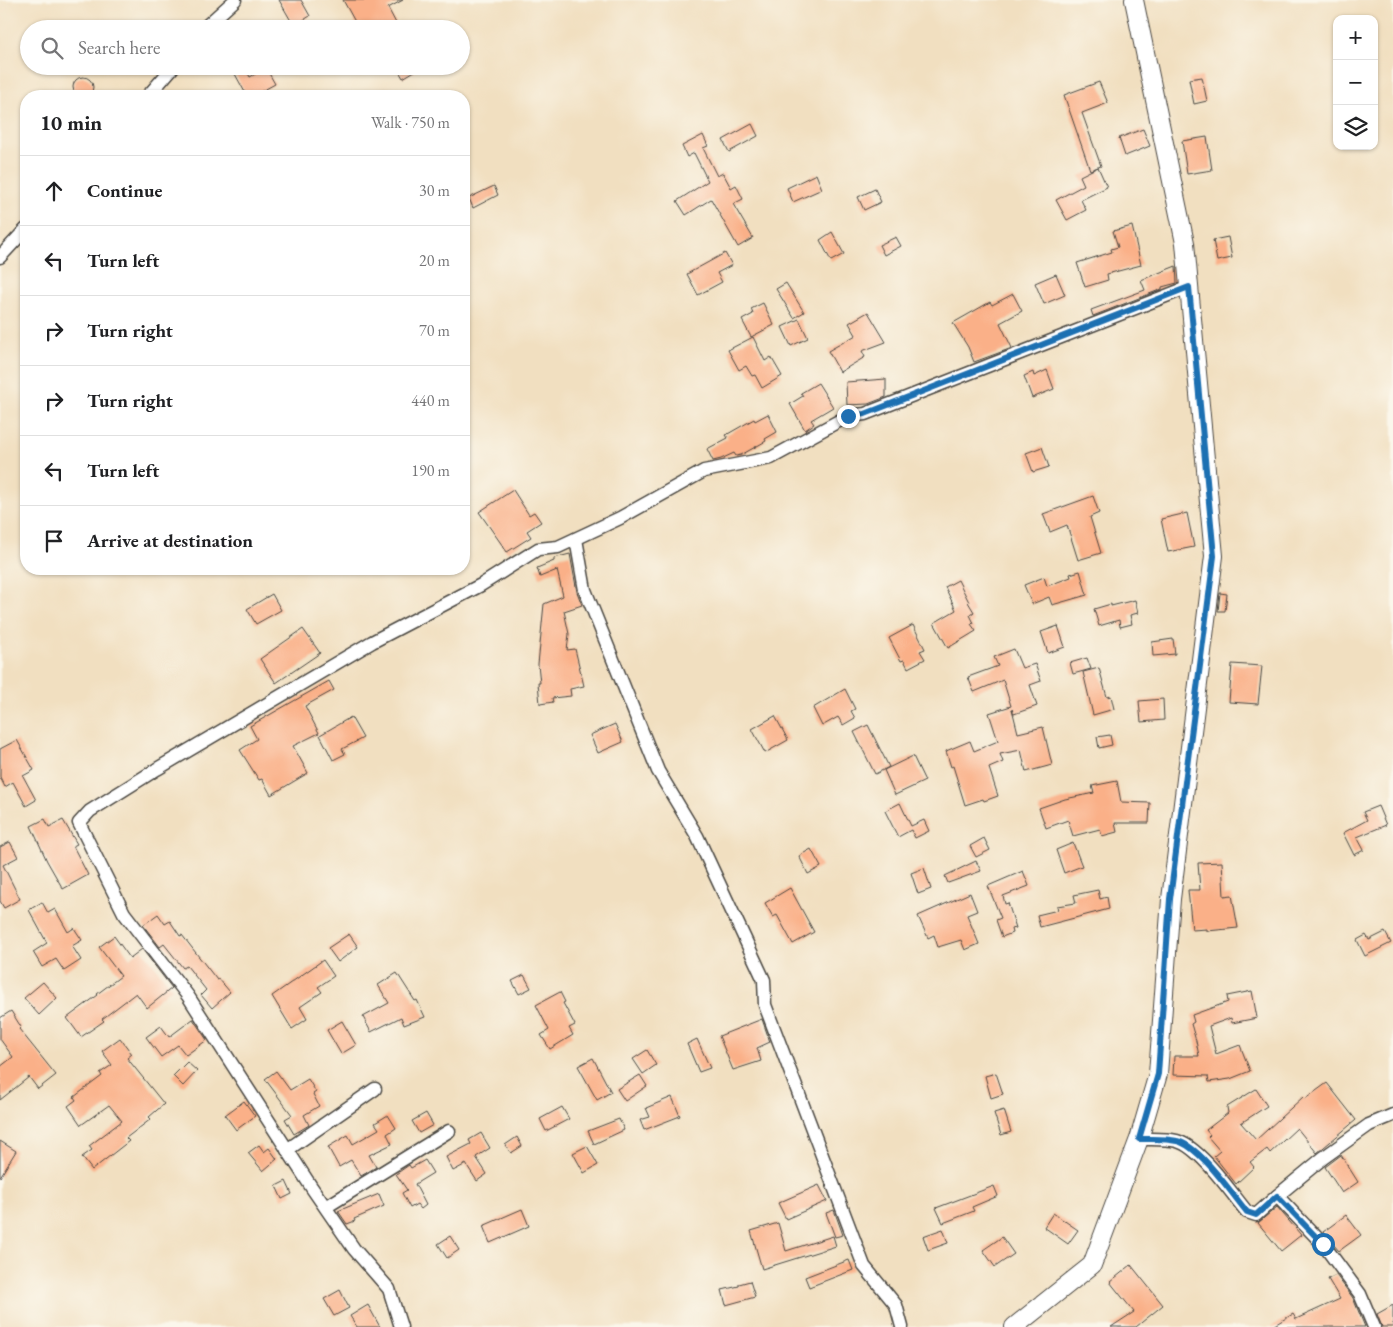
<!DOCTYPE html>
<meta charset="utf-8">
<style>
body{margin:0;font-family:"EB Garamond",serif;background:#f6f6f6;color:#202124}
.controls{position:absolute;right:15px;top:15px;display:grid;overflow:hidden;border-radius:10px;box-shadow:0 1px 4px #0004}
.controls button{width:45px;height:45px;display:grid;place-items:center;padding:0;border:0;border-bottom:1px solid #e0e0e0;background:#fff;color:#202124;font:25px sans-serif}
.stop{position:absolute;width:15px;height:15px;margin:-11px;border:4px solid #1f6fb2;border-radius:50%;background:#fff}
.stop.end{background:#1f6fb2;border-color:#fff;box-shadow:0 1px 5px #0008}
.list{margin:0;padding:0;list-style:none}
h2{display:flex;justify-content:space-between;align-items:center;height:65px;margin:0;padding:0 20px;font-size:21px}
h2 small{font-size:16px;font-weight:400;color:#757577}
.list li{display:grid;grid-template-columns:32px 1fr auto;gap:15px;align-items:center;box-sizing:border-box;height:70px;padding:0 20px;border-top:1px solid #e0e0e0}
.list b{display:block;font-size:19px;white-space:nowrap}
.list em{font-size:16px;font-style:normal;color:#757577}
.icon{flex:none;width:28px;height:28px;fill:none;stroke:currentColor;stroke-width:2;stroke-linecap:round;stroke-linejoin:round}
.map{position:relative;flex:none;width:1393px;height:1327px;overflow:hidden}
.search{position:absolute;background:#fff;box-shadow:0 1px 4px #0004;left:20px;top:20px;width:450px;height:55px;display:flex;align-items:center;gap:12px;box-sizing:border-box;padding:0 18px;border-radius:28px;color:#757577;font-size:19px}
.panel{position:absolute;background:#fff;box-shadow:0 1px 4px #0004;left:20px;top:90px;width:450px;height:485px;border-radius:20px}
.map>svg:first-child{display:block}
.building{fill:#fab088}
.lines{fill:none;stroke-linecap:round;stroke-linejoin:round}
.street-casing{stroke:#494641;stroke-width:15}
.secondary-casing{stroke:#494641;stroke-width:20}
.street{stroke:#fff;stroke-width:12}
.secondary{stroke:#fff;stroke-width:18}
.route{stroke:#1f6fb2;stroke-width:6}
</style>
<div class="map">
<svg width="1393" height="1327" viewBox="0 0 1393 1327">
<rect width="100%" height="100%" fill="#fbf7ec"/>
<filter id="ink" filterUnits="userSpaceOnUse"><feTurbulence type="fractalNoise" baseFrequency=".02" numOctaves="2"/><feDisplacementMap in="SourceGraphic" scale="10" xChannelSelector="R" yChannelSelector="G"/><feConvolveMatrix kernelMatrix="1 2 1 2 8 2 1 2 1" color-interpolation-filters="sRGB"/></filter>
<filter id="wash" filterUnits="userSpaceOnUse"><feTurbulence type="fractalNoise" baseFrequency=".0096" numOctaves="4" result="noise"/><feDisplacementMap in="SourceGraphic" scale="20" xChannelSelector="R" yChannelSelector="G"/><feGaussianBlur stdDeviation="1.12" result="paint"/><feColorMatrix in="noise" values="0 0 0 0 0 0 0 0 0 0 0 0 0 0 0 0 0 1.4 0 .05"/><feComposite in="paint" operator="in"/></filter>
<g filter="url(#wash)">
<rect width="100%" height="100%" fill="#f1dfc0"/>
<g id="blocks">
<!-- building -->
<g class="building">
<path d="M279 0H301L310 16 294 26Z"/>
<path d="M343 0H403L388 8 399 29H359Z"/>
<path d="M396 66H423L403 78Z"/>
<path d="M245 68 250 77 266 68 275 84 253 96H247L235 74Z"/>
<path d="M1202 77 1207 101 1194 104 1189 79Z"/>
<circle cx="83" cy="87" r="10"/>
<path d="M1099 82 1108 103 1082 113 1101 166 1090 170 1064 95Z"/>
<path d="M752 124 758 136 729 152 723 140Z"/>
<path d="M1143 129 1150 146 1125 156 1119 138Z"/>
<path d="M703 135 708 146 703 148 717 176 723 173 731 188 736 185 743 199 733 204 753 238 738 247 711 199 686 215 677 201 708 181 694 153 687 157 682 146Z"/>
<path d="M1207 137 1212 170 1187 174 1182 141Z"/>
<path d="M1098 167 1107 187 1081 200 1086 210 1067 220 1056 200 1084 185 1080 176Z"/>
<path d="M816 174 822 189 793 202 787 188Z"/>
<path d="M494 186 498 195 473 208 469 198Z"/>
<path d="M875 189 881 202 864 210 858 197Z"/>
<path d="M1132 226 1141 265 1107 274 1108 280 1085 287 1077 263 1112 252 1111 249 1118 247 1113 231Z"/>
<path d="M832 232 844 254 831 261 820 240Z"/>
<path d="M896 237 901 246 884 255 879 245Z"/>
<path d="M1228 237 1232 258 1217 261 1213 240Z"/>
<path d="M725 253 732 265 717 273 722 282 698 295 687 274Z"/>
<path d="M1176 266 1177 283 1162 287V289L1093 316 1091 310 1145 290 1141 280Z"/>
<path d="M1056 274 1065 295 1044 304 1035 283Z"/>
<path d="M786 283 804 312 794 318 776 289Z"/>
<path d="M1013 294 1022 311 1000 323 1012 348 974 362 968 347 953 323 990 302 992 305Z"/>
<path d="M763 303 774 325 751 337 742 320 753 314 751 309Z"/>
<path d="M868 312 886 342 862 351 865 357 840 372 828 351 856 335 849 323Z"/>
<path d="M799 319 808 338 791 346 782 327Z"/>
<path d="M753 337 765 361 771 357 782 376 762 388 755 375 752 376 746 366 739 370 728 350Z"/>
<path d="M1047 370 1054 389 1032 398 1024 376 1033 372 1034 376Z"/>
<path d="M886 379V397L868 404 847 405 846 382Z"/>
<path d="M818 383 833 407 811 420 814 424 805 430 790 404 803 396 801 393Z"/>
<path d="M768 414 777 432 765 439 766 441 741 455 736 456 734 453 721 459 713 461 707 449 728 438 726 435 754 419 755 421Z"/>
<path d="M1042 447 1049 467 1033 472 1026 453Z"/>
<path d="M513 490 529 515 534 512 541 522 527 531 531 537 507 552 479 512Z"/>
<path d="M1093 496 1099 513 1090 517 1101 553 1078 560 1067 525 1050 532 1043 514Z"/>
<path d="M1187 513 1194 547 1168 552 1161 519Z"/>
<path d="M570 554 577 592 582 605 564 611 569 634 567 650 575 649 584 686 570 689 571 696 552 698 553 702 540 704 538 683H540L538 664 544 604 563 596 557 570 540 577 537 568 554 561V558Z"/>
<path d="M1080 571 1087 595 1052 605 1049 597 1032 604 1024 585 1044 577 1047 586 1071 577 1070 574Z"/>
<path d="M958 580 969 602H968L974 612 970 615 974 623 971 624 976 631 948 648 934 623 956 610 945 587Z"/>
<path d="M1220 593 1227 594 1225 611H1218Z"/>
<path d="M272 594 281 610 256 624 247 609Z"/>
<path d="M1135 600 1138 613 1130 615 1132 624 1120 627 1119 620 1099 626 1094 609 1111 604V606Z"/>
<path d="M913 625 925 649 920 651 925 659 908 668 904 660 901 661 889 638Z"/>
<path d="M1058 626 1065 647 1048 653 1041 632Z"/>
<path d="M303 629 320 653 276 683 260 659Z"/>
<path d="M1173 639 1175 654 1153 656 1152 642Z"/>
<path d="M1014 649 1022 668 1035 664 1041 681 1030 685 1037 706 1014 714 1012 709 1018 733 1043 727 1052 765 1026 772 1021 750 1000 754 1003 762 989 768 998 796 984 801 983 799 965 805 953 766 951 767 946 751 970 741 974 751 998 741 989 713 1011 706 1003 680 974 692 968 677 998 666 994 657Z"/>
<path d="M1087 658 1091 669 1073 674 1070 663Z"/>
<path d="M1232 664 1262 666 1258 704 1229 702Z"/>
<path d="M1099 668 1107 697 1111 696 1114 709 1093 715 1083 672Z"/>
<path d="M329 681 334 690 305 706 319 733 293 746 308 773 271 795 262 779 259 780 240 750 257 739 250 726Z"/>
<path d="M845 689 855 709 851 711 855 718 843 725 838 717 822 726 813 708Z"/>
<path d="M1163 699 1164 720 1141 722 1139 701Z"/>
<path d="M775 716 788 740 765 753 752 729Z"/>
<path d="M351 717 363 738 342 749 345 754 333 760 320 735Z"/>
<path d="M615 724 623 742 598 753 590 735Z"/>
<path d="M868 725 889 767 875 774 854 732Z"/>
<path d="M1110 735 1112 745 1099 748 1097 737Z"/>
<path d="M17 740 34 770 23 776 36 800 26 806 13 782 5 787 0 777V749Z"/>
<path d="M913 756 925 781 895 795 884 770Z"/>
<path d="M1117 781 1121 802 1150 803 1149 823H1115L1117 832 1102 836 1100 829 1073 836 1068 820 1046 828 1039 808 1065 799 1094 793 1092 786Z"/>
<path d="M900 803 911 826 924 820 929 831 915 838 911 830 898 837 885 811Z"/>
<path d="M1378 806 1386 825 1357 837 1364 850 1354 855 1343 833 1367 820 1363 812Z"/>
<path d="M45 819 49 827 63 820 77 844 73 846 88 875 63 889 47 861 31 826Z"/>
<path d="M984 838 990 850 976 857 970 846Z"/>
<path d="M10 842 18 857 3 865 20 899 4 908 0 901V847Z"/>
<path d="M1073 843 1082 866 1064 873 1056 850Z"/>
<path d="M811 849 821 867 808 874 799 856Z"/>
<path d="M976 861 981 871 948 883 945 876Z"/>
<path d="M1222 862 1224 896 1232 895 1238 928 1207 931V929L1192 930 1188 890H1200L1198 863Z"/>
<path d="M924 868 931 889 918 894 911 873Z"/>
<path d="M1023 871 1029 886 1003 896 1005 904 1008 903 1016 928 1011 929 1012 933 1002 937 996 920 1001 918 988 886Z"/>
<path d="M790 888 814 932 793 944 777 915 773 917 765 903Z"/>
<path d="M1098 890 1100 899 1107 897 1109 909 1040 927 1037 915 1058 910 1057 906 1076 903 1074 895Z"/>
<path d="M970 893 977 911 967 915 979 944 965 950 961 940 938 947 934 935 928 938 918 916Z"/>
<path d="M42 902 48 913 55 909 68 932 74 928 82 940 72 946 81 960 64 971 56 959 42 967 33 952 47 943 29 910Z"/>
<path d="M158 914 165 924 170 921 180 936 182 935 217 980 219 979 230 992 212 1008 201 995 206 990 187 966 183 968 164 944 160 947 143 925Z"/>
<path d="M1385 932 1391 943 1365 956 1357 940 1366 935 1369 940Z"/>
<path d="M349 934 358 947 338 962 328 948Z"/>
<path d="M114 936 130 958 142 949 172 988 147 1008 136 993 102 1019 104 1021 81 1037 67 1018 98 995 97 994 121 976 99 947Z"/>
<path d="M323 960 334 976 318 987 322 992 300 1007 307 1019 292 1029 272 996Z"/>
<path d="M397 973 415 1001 417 1000 425 1017 404 1025 401 1017 371 1032 363 1017 389 1003 378 985Z"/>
<path d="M524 975 531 988 519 994 512 981Z"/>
<path d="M43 982 57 998 39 1015 24 998Z"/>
<path d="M1252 991 1257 1018 1232 1023 1231 1018 1209 1026 1216 1054 1240 1045 1250 1071 1230 1079 1209 1082 1208 1076 1173 1075 1174 1056H1199L1196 1041 1191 1024 1194 1022 1192 1015 1228 1002 1227 996Z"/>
<path d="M560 992 565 1002 563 1003 575 1025 569 1028 573 1035 550 1049 541 1035 549 1030 536 1005Z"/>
<path d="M11 1011 21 1027 19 1029 56 1075 38 1089 29 1077 0 1100V1067L13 1057 0 1039V1018Z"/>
<path d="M193 1019 207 1040 186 1055 178 1045 161 1057 146 1037 161 1026 169 1037Z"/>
<path d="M762 1019 770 1042 757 1048 761 1061 733 1070 719 1036Z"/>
<path d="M342 1021 356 1045 341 1054 327 1030Z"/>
<path d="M120 1038 132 1054 127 1058 164 1104 149 1117 151 1119 126 1138 129 1141 92 1170 82 1157 92 1150 89 1146 122 1121 109 1105 81 1125 68 1106 76 1100 74 1097 102 1076 100 1073 112 1065 102 1051Z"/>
<path d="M697 1039 710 1068 699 1072 687 1044Z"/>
<path d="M647 1050 656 1065 643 1074 633 1059Z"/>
<path d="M593 1058 611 1092 597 1100 578 1066Z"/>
<path d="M187 1062 197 1071 183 1086 173 1076Z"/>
<path d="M276 1071 290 1090 308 1079 316 1092 313 1094 319 1106 304 1115 309 1125 294 1134 285 1119 292 1115 265 1079Z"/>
<path d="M996 1073 1003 1094 991 1098 985 1076Z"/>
<path d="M640 1075 647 1086 625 1101 617 1089Z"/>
<path d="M1327 1083 1356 1120 1317 1153 1297 1128 1270 1153 1267 1149 1250 1162 1254 1167 1236 1184 1214 1156 1220 1151 1208 1137 1210 1135 1206 1130 1228 1113 1227 1107 1256 1089 1267 1106 1241 1123 1256 1140 1303 1097 1305 1099Z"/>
<path d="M672 1097 680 1116 644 1130 640 1120 650 1117 646 1108Z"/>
<path d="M244 1101 255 1116 236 1130 225 1115Z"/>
<path d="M562 1107 569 1119 546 1131 540 1119Z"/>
<path d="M1004 1110 1011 1132 1001 1135 994 1113Z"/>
<path d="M426 1113 433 1125 419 1133 412 1121Z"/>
<path d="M388 1115 396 1128 387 1134 392 1144 369 1155 376 1167 361 1176 351 1160 339 1167 328 1147 348 1135 353 1144 379 1129 375 1123Z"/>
<path d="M619 1119 624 1130 594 1144 588 1131Z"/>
<path d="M481 1133 490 1148 476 1157 487 1174 477 1181 466 1164 453 1171 446 1157 471 1144 469 1140Z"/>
<path d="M517 1137 522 1146 511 1153 505 1145Z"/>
<path d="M0 1141 16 1151 0 1177Z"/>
<path d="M259 1145 264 1152 269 1148 277 1159 263 1171 248 1153Z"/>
<path d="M587 1146 598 1165 584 1173 573 1153Z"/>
<path d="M1341 1155 1358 1182 1342 1193 1325 1167Z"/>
<path d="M425 1160 433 1173 415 1184 426 1205 421 1209 417 1204 410 1208 402 1193 407 1190 396 1174 409 1165 411 1168Z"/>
<path d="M286 1181 292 1194 282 1199 276 1186Z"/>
<path d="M819 1185 827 1201 786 1219 778 1203Z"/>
<path d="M994 1186 998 1196 972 1207 974 1211 943 1223 936 1208Z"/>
<path d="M379 1194 384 1206 354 1219 355 1221 347 1224 338 1211Z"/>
<path d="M1277 1207 1301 1235 1281 1251 1258 1223Z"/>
<path d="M522 1209 529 1226 490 1243 483 1226Z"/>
<path d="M834 1210 843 1235 835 1237 826 1213Z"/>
<path d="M1053 1213 1078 1230 1068 1244 1044 1227Z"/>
<path d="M1346 1215 1361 1235 1339 1251 1323 1232Z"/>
<path d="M778 1223 786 1251 833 1236 836 1246 762 1269 751 1231Z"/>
<path d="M943 1229 948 1243 928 1250 923 1236Z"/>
<path d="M450 1236 459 1250 447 1258 438 1244Z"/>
<path d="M1002 1237 1014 1254 995 1267 983 1250Z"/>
<path d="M849 1260 853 1270 809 1287 805 1277Z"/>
<path d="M1131 1265 1163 1305 1136 1327H1111L1134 1312 1110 1282Z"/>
<path d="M1336 1275 1353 1298 1365 1327H1271L1293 1314 1296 1319 1340 1299 1328 1279Z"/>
<path d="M750 1281 755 1297 726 1305 722 1290 739 1286V1284Z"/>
<path d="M340 1290 349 1308 334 1316 324 1299Z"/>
<path d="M368 1305 380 1327H357L350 1316Z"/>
<path d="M1393 1305V1327H1382L1377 1314Z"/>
</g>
</g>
</g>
<g filter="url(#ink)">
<use href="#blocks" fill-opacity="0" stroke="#494641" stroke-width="1"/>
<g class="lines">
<!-- street casing -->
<g class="street-casing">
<g id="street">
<path d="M203 29 235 0"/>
<path d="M148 96 174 66"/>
<path d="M0 257 26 229"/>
<path d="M576 539 585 590 658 771 697 836 764 980 765 1005 864 1266 896 1305 902 1327"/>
<path d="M1139 1139C1151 1139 1165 1138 1177 1141 1200 1147 1232 1194 1247 1212L1256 1215 1277 1196 1323 1244 1360 1294 1374 1327"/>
<path d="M287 1150 375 1089"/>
<path d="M1277 1196 1323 1158 1369 1125 1393 1115"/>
<path d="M326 1207 449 1131"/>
<path d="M401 1327 389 1289 354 1249 312 1188 188 996 124 913 79 823 90 811 157 769 372 642 481 585 538 549 558 547 620 518 704 471 771 458 848 416 865 414 1189 287"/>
</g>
</g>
<!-- secondary casing -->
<g class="secondary-casing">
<path id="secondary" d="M1014 1327 1092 1265 1139 1139 1158 1074 1171 899 1214 556 1185 243 1134 0"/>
</g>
<!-- street -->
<use href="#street" class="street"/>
<!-- secondary -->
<use href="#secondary" class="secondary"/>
</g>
</g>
<g class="lines" filter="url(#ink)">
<!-- route -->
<path class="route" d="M848 416 865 414 1189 287 1214 556 1170 899 1158 1074 1139 1139C1151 1139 1165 1138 1177 1141 1200 1146 1232 1194 1247 1212L1256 1215 1277 1196 1323 1244"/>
</g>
</svg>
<div class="controls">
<button>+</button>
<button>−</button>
<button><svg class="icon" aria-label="layers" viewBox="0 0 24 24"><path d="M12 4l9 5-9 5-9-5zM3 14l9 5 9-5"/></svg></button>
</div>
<div class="stop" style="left:1323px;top:1244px"></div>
<div class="stop end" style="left:848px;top:416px"></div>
<div class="search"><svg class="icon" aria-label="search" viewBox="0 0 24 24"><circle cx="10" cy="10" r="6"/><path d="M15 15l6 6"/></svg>Search here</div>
<section class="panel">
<h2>10 min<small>Walk · 750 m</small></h2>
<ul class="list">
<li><svg class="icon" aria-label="ahead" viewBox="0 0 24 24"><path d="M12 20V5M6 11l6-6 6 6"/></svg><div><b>Continue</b></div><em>30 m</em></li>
<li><svg class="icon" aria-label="left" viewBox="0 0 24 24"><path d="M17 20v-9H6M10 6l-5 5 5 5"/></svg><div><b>Turn left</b></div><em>20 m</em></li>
<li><svg class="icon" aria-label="right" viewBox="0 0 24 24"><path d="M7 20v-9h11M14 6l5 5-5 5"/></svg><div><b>Turn right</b></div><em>70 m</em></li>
<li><svg class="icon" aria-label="right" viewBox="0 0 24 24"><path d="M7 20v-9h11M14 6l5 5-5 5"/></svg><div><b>Turn right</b></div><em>440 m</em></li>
<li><svg class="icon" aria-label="left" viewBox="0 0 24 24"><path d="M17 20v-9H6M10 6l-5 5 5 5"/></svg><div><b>Turn left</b></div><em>190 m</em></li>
<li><svg class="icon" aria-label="arrive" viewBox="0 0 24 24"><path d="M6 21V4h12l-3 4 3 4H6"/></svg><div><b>Arrive at destination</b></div></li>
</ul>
</section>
</div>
